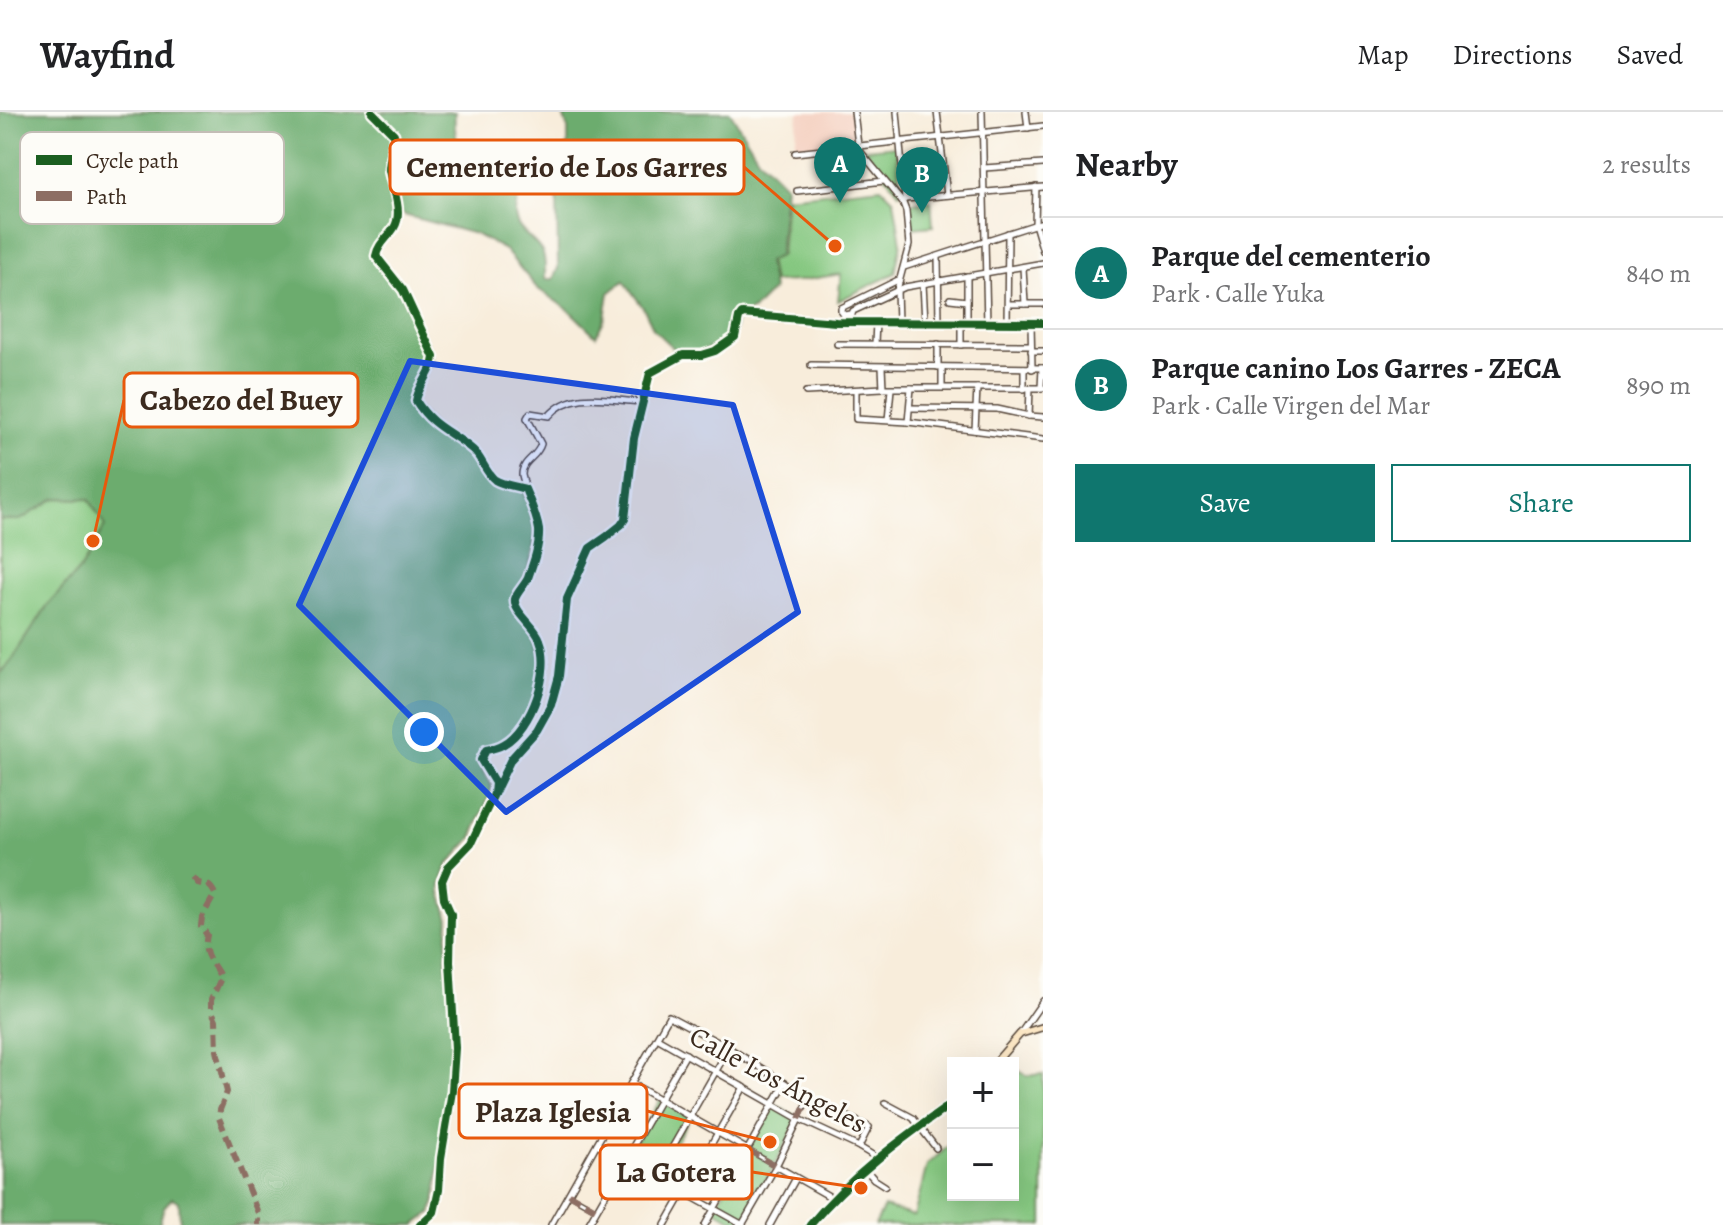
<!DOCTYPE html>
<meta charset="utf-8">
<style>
body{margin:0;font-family:Alegreya,serif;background:#f2f2f2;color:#202124}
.controls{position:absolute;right:24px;bottom:24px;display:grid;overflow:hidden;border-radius:0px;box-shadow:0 8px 32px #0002}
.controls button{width:72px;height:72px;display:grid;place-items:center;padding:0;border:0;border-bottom:2px solid #e0e0e0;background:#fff;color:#202124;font:40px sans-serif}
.you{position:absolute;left:424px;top:620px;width:28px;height:28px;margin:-20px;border:6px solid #fff;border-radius:50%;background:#1a73e8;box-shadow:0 0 0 12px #1a73e833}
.badge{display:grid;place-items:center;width:52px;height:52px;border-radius:50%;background:#0f766e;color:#fff;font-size:26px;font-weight:700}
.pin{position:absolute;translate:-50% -66px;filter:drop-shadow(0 2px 4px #0008)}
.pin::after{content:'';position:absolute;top:42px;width:28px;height:24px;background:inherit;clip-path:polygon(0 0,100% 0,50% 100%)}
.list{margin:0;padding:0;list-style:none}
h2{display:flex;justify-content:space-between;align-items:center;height:104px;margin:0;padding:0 32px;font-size:34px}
h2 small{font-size:26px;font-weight:400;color:#757577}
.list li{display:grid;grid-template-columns:52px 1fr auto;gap:24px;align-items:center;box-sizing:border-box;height:112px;padding:0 32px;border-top:2px solid #e0e0e0}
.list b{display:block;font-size:30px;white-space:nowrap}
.list p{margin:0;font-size:26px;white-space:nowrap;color:#757577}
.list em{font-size:26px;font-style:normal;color:#757577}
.actions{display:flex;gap:16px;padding:24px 32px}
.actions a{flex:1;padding:18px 0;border:2px solid #0f766e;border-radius:0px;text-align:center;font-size:28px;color:#0f766e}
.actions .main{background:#0f766e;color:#fff}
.map{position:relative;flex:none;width:1043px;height:1113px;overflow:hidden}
header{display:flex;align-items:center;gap:48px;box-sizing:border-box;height:112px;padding:0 40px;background:#fff;border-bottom:2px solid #e0e0e0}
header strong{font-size:38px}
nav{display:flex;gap:44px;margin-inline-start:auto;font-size:28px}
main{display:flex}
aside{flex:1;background:#fff}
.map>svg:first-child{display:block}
.built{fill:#f5d2c2}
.green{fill:#85c780;stroke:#60784f;stroke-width:2}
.forest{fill:#6cac6e;stroke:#546b46;stroke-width:2}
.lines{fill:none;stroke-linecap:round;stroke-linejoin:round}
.pedestrian-casing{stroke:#57473a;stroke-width:6}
.minor-casing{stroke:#57473a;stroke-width:8}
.secondary-casing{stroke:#57473a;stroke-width:9}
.pedestrian{stroke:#fff;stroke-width:3}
.minor{stroke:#fff;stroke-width:5}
.secondary{stroke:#fbe6c4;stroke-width:6}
.quiet{stroke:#8d6e63;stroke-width:6;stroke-dasharray:12 6;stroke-linecap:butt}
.cycleway-casing{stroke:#fdfcf7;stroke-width:13}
.cycleway{stroke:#1b5e20;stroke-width:8}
.marked{fill:#1d4ed8;fill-opacity:0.2;stroke:#1d4ed8;stroke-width:6;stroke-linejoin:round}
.labels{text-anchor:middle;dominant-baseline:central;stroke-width:6;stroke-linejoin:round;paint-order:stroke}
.street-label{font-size:28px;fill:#3b2a1e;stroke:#fdfcf7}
.key{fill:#fdfcf7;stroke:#c3bdb6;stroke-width:2}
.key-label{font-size:22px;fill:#3b2a1e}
.leader{fill:none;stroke:#e8590c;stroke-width:3}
.callout-dot{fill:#e8590c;stroke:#fdfcf7;stroke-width:3}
.callout{fill:#fdfcf7;stroke:#e8590c;stroke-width:3}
.callout-label{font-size:30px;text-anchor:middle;font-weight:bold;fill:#3b2a1e}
</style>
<header>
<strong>Wayfind</strong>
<nav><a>Map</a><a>Directions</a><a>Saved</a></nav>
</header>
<main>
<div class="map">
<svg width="1043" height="1113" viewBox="0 0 1043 1113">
<rect width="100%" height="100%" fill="#fdfcf7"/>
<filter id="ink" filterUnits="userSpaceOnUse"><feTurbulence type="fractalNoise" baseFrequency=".0125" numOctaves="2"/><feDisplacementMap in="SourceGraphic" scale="16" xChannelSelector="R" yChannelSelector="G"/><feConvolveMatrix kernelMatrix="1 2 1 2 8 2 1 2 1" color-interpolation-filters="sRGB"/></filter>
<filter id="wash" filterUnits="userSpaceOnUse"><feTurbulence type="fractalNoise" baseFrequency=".006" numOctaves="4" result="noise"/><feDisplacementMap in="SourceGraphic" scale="32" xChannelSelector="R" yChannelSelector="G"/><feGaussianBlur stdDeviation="1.8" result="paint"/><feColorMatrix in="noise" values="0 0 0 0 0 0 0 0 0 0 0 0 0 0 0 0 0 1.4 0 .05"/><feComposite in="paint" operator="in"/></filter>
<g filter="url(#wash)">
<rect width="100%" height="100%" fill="#f8eddb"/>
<!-- built -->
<path class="built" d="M798 0H851L855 31 795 38Z"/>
<!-- green -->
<g class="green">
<path d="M897 34 901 79 899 81 864 37Z"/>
<path d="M881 75 894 88 901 131 895 161 838 189 841 162 798 169 773 170 769 147 781 143 786 85Z"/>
<path d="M931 89 933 114 912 116 910 91Z"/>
<path d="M55 386 89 387 105 414 82 455 48 493 10 551 0 562V408H20Z"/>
<path d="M1015 956 1027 964 1043 962V1113H875L884 1095 914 1104 927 1053 953 1030V1083H1013V960Z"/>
<path d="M660 988 690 1005 656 1064 626 1047Z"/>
<path d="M774 992 799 1007 742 1113 714 1097Z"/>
</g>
<!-- forest -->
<path class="forest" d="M0 0H455C454 14 455 33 466 44 473 50 494 58 502 61L525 48 533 54C532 72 516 82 515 101 515 121 536 126 543 142 546 150 545 159 545 167H553L558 156 557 82 560 51 568 31V17L563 3 564 0H730L759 47 785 73 779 144 768 149 773 178 754 197 737 205 733 222 720 232 695 242 676 239 654 218 644 197 624 169 609 181 605 206 596 224 570 199 537 176 505 138 475 122 396 101 395 109 375 140 398 175 431 240V249L412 284 413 292 441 322 455 329 472 342 482 353 488 366 495 372 523 380C538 412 538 435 524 467 519 477 515 485 513 497 519 504 529 511 534 520 550 550 536 602 511 624 496 636 487 630 478 651L492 674 489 685 472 726 447 754 441 773V780L449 807 446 849 453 935 451 968 435 1092 431 1101 415 1113H180L179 1090 172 1086 164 1095 159 1113H0V562L10 551 48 493 82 455 105 414 89 387 55 386 20 408H0Z"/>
</g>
<g filter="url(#ink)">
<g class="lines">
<!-- pedestrian casing -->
<g class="pedestrian-casing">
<g id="pedestrian">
<path d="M799 1007 809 986"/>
<path d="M748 1038 776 1054"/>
<path d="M569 1082 597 1098"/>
</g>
</g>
<!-- minor casing -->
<g class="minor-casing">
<g id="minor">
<path d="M372 0 394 22C395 35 389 46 389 58 392 75 404 100 394 116 388 126 378 132 376 144L403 178 434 245C433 261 418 273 416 289 433 316 451 319 473 338 482 346 485 360 495 368 503 373 515 374 525 377"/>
<path d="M854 0 858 33 860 39 903 91 906 99 909 133 897 178 898 210"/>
<path d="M897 0 905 87"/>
<path d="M937 0 947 83"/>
<path d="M982 0 987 212"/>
<path d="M1026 0 1028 16"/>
<path d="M795 41 1043 14"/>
<path d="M984 56 1043 52"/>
<path d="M1036 75 1035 112 1043 139"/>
<path d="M797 79 884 69"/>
<path d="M902 90 905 87 1043 75"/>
<path d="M938 145 939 210"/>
<path d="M904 155 1043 110"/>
<path d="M1023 155 1025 192"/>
<path d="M967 164V211"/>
<path d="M923 172 925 210"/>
<path d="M950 187 967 189"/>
<path d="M1008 192H1043"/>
<path d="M851 202 844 203 841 199V196L898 168"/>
<path d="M854 210 851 206 853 199 905 175 1043 151"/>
<path d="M1031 211 1032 257"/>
<path d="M961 212V233"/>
<path d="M1007 212 1008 121"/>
<path d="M837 232 1031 233"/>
<path d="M875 232 876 210"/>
<path d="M1031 239H1043"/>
<path d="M811 253 1043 256"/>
<path d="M882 255 883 276"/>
<path d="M938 255V232"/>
<path d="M942 275V256"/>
<path d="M1041 276 1042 256"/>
<path d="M1024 277V256"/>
<path d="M856 278V307L908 310 1043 327"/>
<path d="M806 280 883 276H1043"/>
<path d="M910 296 997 297 1029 304 1043 305"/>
<path d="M1029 304 1030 276"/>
<path d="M888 308 891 277"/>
<path d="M908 310 911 276"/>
<path d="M975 318 977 276"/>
<path d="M495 679 511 647 537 618 551 593 559 564 567 487 590 436 606 425 621 413 625 407 634 326 650 261 683 243H702L715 239 735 225 739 206 742 202 836 210 1043 211"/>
<path d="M1020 922 1043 889"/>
<path d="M657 926 799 1007 859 1035 879 1047"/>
<path d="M631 971 748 1038"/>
<path d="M885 991 913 1006 936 1036"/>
<path d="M597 1032 743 1113"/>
<path d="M776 1054 834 1087"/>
<path d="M866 1058 874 1067 885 1074"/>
<path d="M656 1064 729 936"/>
<path d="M420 1113 434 1100 439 1078 441 1046 452 979 455 936 450 849 451 802 444 786 442 769 448 755 471 731 494 682 495 671 481 648 486 638C492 637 499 635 504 632 532 616 552 557 540 527 534 513 512 499 516 486 517 478 527 468 530 459 534 446 540 430 538 417 535 398 526 381 522 363 522 348 537 346 541 332L527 306 530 301 549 304C573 276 610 289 642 290"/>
<path d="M551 1113 669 904 729 936 809 986 869 1015 859 1035"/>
<path d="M588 1113 686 942"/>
<path d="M665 1113 744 975"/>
<path d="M705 1113 785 971"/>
<path d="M742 1113 776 1054 799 1007"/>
<path d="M770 1113 796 1066"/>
</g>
</g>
<!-- secondary casing -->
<g class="secondary-casing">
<g id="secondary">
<path d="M995 951 1020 922 1043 915"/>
<path d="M810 1113C850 1065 902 1026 953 991"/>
</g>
</g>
<!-- pedestrian -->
<use href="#pedestrian" class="pedestrian"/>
<!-- minor -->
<use href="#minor" class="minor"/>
<!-- secondary -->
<use href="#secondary" class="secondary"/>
<!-- quiet -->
<g class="quiet">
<path d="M192 765 197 771C207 773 210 771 215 782L202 805 201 814 207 823C202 845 212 848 221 866L211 888V897L216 908 217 939 227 980 220 998 219 1006 258 1101V1113"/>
<path d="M799 1007 809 986"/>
<path d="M748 1038 776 1054"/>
<path d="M569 1082 597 1098"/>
</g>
<!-- cycleway casing -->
<g class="cycleway-casing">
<g id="cycleway">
<path d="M372 0 394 22C395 35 389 46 389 58 392 75 404 100 394 116 388 126 378 132 376 144L403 178 434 245C433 261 418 273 416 289 433 316 451 319 473 338 482 346 485 360 495 368 503 373 515 374 525 377 530 389 537 404 539 418 540 433 533 452 528 466 525 473 517 480 515 487 513 500 535 513 540 528 552 558 532 616 504 632 499 635 492 637 486 638L481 648 495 671 494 682 471 731 448 755 442 769 444 786 451 802 450 849 455 936 452 979 441 1046 439 1078 434 1100 420 1113"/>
<path d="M494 682 511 647 537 618 551 593 559 564 567 487 590 436 606 425 621 413 625 407 634 326 650 261 683 243H702L715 239 735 225 739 206 742 202 836 210 1043 211"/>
<path d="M810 1113C850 1065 902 1026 953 991"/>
</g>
</g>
<!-- cycleway -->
<use href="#cycleway" class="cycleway"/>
</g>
</g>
<!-- marked area -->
<path class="marked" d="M410 249 733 293 798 500 506 700 299 493Z"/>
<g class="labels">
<!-- street labels -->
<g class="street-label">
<text transform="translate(778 968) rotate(28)">Calle Los Ángeles</text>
</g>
</g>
<!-- legend -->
<rect x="20" y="20" width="264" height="92" rx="12" class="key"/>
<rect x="36" y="43" width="36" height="10" fill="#1b5e20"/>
<rect x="36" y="79" width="36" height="10" fill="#8d6e63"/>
<g class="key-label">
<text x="86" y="56">Cycle path</text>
<text x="86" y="92">Path</text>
</g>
<!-- callouts -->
<path class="leader" d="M835 134L744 55M93 429L124 288M770 1030L647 999M861 1076L752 1060"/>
<g class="callout-dot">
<circle cx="835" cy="134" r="8"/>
<circle cx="93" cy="429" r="8"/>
<circle cx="770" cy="1030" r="8"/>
<circle cx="861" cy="1076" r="8"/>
</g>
<g class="callout">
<rect x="390" y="28" width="354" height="54" rx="8"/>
<rect x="124" y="261" width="234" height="54" rx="8"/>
<rect x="459" y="972" width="188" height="54" rx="8"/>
<rect x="600" y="1033" width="152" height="54" rx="8"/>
</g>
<g class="callout-label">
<text x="567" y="65">Cementerio de Los Garres</text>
<text x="241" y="298">Cabezo del Buey</text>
<text x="553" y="1010">Plaza Iglesia</text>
<text x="676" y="1070">La Gotera</text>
</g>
</svg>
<div class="controls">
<button>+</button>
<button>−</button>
</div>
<div class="you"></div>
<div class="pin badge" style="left:840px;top:91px">A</div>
<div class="pin badge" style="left:922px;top:101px">B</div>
</div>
<aside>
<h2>Nearby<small>2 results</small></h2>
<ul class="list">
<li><span class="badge">A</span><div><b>Parque del cementerio</b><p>Park · Calle Yuka</p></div><em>840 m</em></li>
<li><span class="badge">B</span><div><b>Parque canino Los Garres - ZECA</b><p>Park · Calle Virgen del Mar</p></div><em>890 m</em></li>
</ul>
<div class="actions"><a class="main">Save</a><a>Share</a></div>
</aside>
</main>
